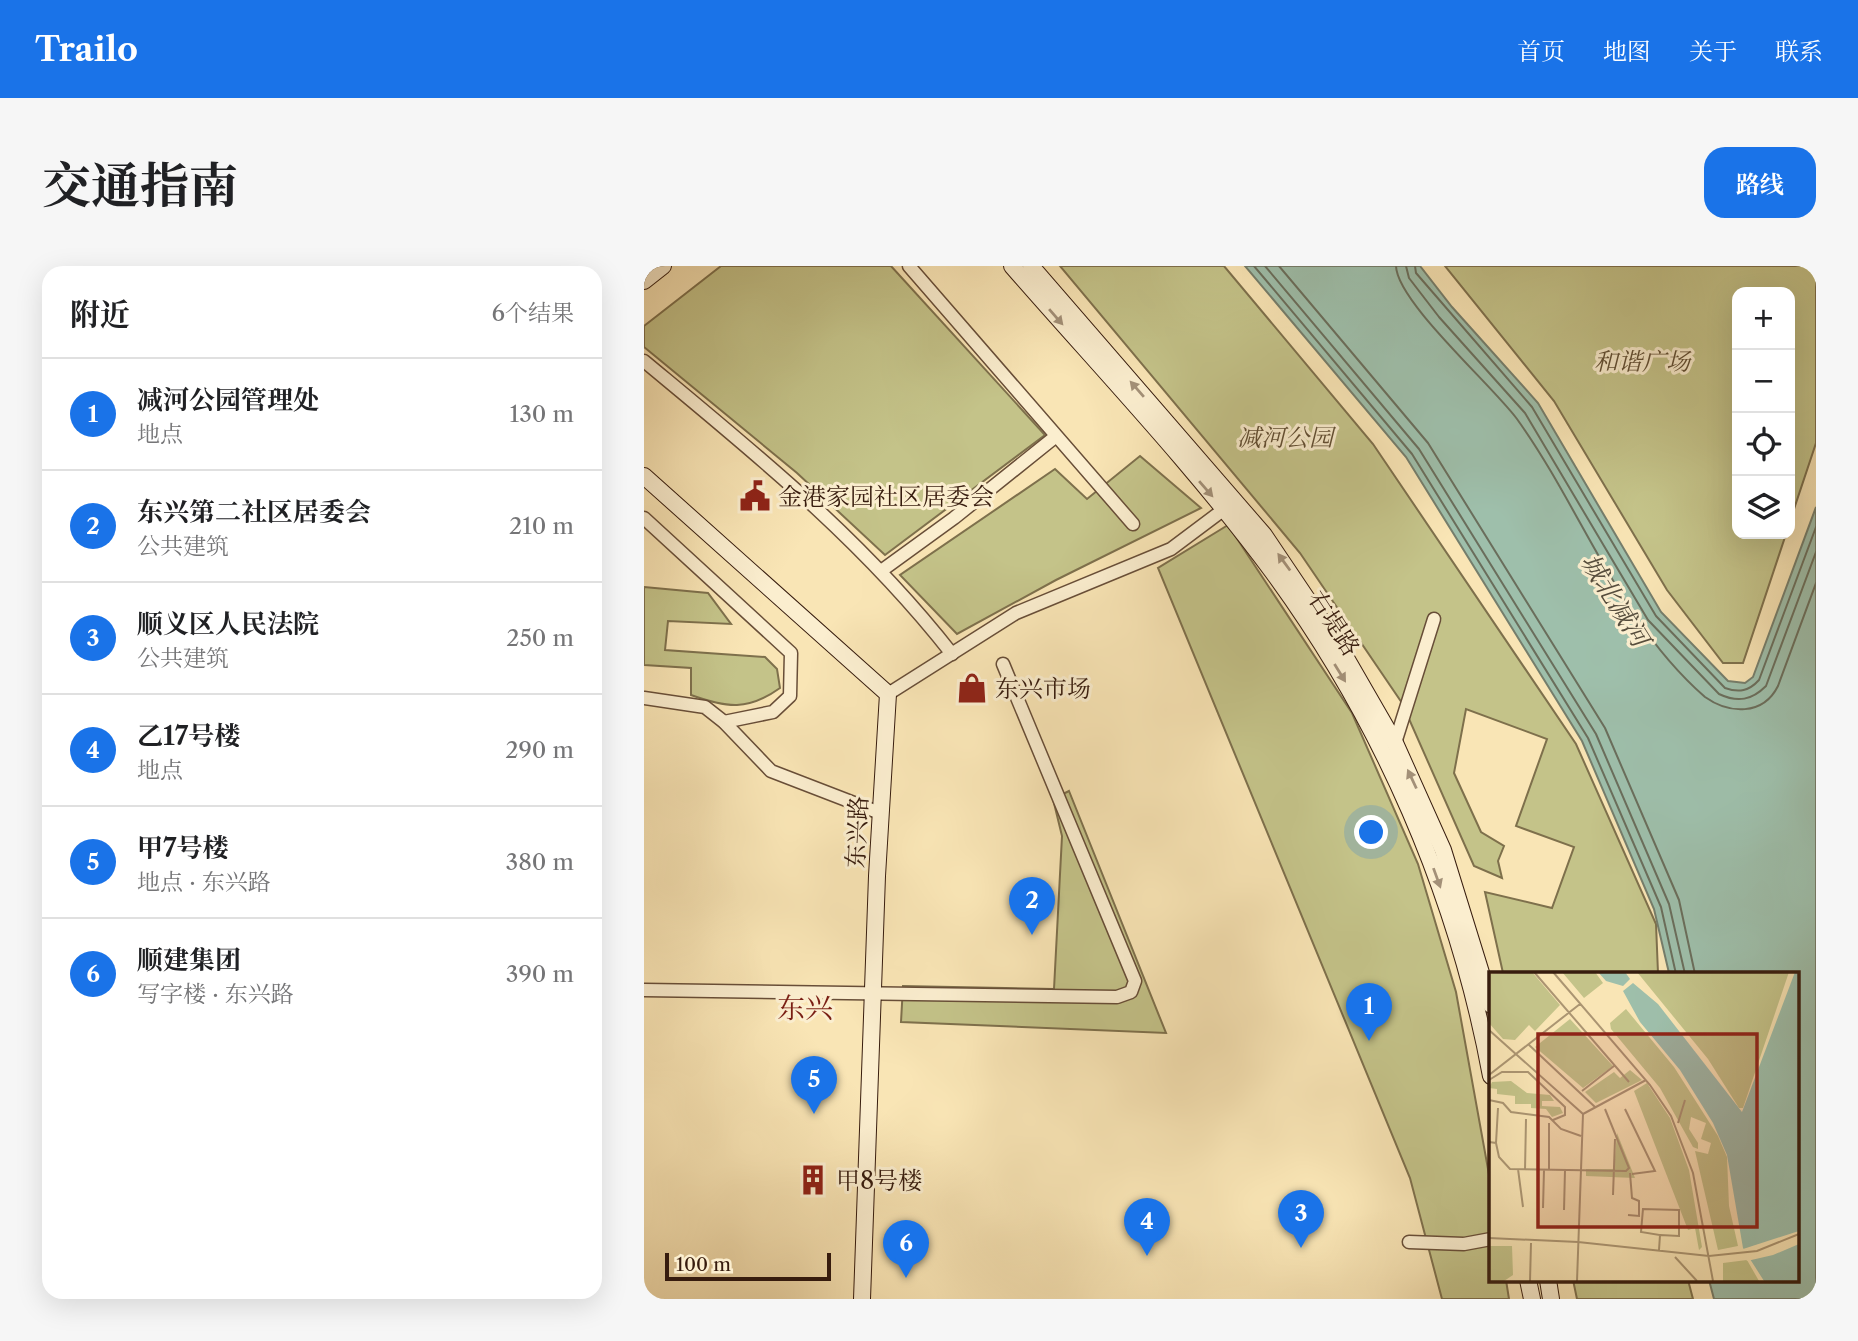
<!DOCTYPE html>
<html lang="zh">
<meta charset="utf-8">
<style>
body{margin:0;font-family:"Libre Caslon Text","Noto Serif SC",serif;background:#f6f6f6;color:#202124}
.controls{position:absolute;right:21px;top:21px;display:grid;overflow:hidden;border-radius:14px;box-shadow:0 7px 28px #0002}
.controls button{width:63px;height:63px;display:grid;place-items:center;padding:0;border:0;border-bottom:2px solid #e0e0e0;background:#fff;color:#202124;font:35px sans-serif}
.scale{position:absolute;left:21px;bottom:18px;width:166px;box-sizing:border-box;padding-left:7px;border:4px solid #371c0e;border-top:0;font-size:19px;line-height:24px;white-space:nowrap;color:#371c0e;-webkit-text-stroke:5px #fbeecf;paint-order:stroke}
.you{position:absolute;left:728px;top:567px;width:24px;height:24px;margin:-18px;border:5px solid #fff;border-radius:50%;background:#1a73e8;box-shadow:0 0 0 10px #1a73e833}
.badge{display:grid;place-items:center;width:46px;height:46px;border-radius:50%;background:#1a73e8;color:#fff;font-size:23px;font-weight:700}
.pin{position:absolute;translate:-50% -58px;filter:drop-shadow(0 2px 4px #0008)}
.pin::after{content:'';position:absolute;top:37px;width:24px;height:21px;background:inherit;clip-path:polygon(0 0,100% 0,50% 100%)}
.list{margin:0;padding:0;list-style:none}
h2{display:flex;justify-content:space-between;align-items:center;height:91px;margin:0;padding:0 28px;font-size:30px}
h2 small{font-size:23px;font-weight:400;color:#757577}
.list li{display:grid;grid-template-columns:46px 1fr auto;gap:21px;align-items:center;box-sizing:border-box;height:112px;padding:0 28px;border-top:2px solid #e0e0e0}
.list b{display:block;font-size:26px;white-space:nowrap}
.list p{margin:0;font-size:23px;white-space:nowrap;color:#757577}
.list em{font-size:23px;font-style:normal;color:#757577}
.icon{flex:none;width:38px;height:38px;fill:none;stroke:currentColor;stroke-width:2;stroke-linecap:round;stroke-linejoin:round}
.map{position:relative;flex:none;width:1172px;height:1033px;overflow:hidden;border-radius:21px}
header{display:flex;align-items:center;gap:42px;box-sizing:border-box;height:98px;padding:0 35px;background:#1a73e8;color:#fff}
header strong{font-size:33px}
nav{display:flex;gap:38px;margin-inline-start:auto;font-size:24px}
.intro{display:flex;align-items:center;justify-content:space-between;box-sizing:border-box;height:168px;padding:0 42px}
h1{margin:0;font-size:49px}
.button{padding:18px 32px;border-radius:21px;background:#1a73e8;color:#fff;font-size:24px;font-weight:700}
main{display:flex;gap:42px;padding:0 42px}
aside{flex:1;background:#fff;border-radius:21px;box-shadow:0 7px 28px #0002}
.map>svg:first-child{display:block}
.green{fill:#c4c389;stroke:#7e704c;stroke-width:2}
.water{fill:#9ebfab;stroke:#757e6c;stroke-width:2}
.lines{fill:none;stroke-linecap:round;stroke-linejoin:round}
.shore{stroke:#6a6e5c;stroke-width:2}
.street-casing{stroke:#684e38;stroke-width:15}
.secondary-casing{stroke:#371c0e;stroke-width:18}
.street{stroke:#fbeecf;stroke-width:12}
.secondary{stroke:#fbeecf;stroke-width:16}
.oneway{fill:#a39078}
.labels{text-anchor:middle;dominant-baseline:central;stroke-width:6;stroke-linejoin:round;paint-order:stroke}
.park-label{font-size:24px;font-style:italic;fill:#614e33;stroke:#fbeecf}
.poi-label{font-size:24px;fill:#371c0e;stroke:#fbeecf;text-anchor:start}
.street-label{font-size:24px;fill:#371c0e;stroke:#fbeecf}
.water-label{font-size:26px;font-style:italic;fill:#564d3d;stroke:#fbeecf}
.quarter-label{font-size:28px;fill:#7a1f14;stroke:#fbeecf}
.inset-road{fill:none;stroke:#ab9572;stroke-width:2}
.view{fill:#8f2418;fill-opacity:0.15;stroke:#8f2418;stroke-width:3.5}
.inset-edge{fill:none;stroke:#371c0e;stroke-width:3.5}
</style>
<header>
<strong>Trailo</strong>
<nav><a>首页</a><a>地图</a><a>关于</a><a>联系</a></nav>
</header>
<div class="intro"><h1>交通指南</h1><a class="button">路线</a></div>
<main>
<aside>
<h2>附近<small>6个结果</small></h2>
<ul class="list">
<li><span class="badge">1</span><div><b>减河公园管理处</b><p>地点</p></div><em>130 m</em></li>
<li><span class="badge">2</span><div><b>东兴第二社区居委会</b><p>公共建筑</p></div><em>210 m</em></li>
<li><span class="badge">3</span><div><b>顺义区人民法院</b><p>公共建筑</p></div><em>250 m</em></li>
<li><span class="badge">4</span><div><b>乙17号楼</b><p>地点</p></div><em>290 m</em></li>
<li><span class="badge">5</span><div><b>甲7号楼</b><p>地点 · 东兴路</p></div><em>380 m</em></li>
<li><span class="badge">6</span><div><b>顺建集团</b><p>写字楼 · 东兴路</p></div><em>390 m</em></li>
</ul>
</aside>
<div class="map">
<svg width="1172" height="1033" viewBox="0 0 1172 1033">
<rect width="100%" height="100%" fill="#f9e5b5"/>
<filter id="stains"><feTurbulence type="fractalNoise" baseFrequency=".00286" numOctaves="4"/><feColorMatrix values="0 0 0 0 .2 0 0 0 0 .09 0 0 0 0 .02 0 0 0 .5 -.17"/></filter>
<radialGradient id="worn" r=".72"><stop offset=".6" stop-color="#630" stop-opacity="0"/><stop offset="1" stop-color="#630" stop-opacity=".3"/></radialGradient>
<!-- green -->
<g class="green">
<path d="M77 0H247L401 169 241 289 153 207 0 81V60Z"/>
<path d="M416 0H580L729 178 932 478 1012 658 1014 707H859L841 626 908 642 930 581 872 560 903 473 822 443 810 507 837 566 860 580 854 595 858 612 830 600 758 437 656 287Z"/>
<path d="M801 0H1172V177L1146 255V26H1093V268H1142L1099 397H1079L1023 324 910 135Z"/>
<path d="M496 190 557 242 412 314 313 368 256 309 411 203 443 233Z"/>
<path d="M584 259 708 447 774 598 812 726 846 914 847 1014H862L865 1033H798L766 912 514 302Z"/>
<path d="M0 321 64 327 87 358 24 355 21 384 121 391 133 403 136 422C104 445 83 442 47 429V402L0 399Z"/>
<path d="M425 525 522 767 257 756 259 720 410 723 418 570 409 533Z"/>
<path d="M929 1014H1044L1049 1033H933Z"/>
</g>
<!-- water -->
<path class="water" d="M601 0H776L808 41 894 137 1017 346 1084 415 1101 417 1109 411 1172 241V1033H1070L1065 1014H1153V708L1025 707 1010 643 938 475 762 191Z"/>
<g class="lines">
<!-- shore -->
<g class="shore">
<path d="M610 0 768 188 944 472 1017 641 1032 708"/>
<path d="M621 0 775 183 952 468 1025 638 1041 708"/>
<path d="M635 0 784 177 961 462 1035 634 1051 708"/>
<path d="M752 0C753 36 849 120 873 153 939 245 974 355 1061 431 1085 448 1119 450 1134 420L1172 317"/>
<path d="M762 0 765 12 795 51 881 147 1004 354 1075 428C1094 437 1108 434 1122 420L1172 286"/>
<path d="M771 0 772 7 888 141 1012 350 1081 422C1095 427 1105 425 1115 414L1172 261"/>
</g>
<!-- street casing -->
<g class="street-casing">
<g id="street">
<path d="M265 0 489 258"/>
<path d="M0 95C112 188 218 273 308 388"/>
<path d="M0 252 147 387 146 430 129 446 80 456"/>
<path d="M237 305 310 252 411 171"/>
<path d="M244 428 372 347 527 283 579 244"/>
<path d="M0 432 61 441 80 456 127 505 236 547"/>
<path d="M751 477 790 353"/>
<path d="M0 724 473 731 487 726 491 715 359 398"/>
<path d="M765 976 820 978 847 973"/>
</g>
</g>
<!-- secondary casing -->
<g class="secondary-casing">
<g id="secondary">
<path d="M368 0C455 100 549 198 628 305 738 455 813 627 847 810"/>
<path d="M387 0 620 269 698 385 751 477 799 584 847 739"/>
<path d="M0 15 19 0"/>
<path d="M0 210 244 428 233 610 218 1033"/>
<path d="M884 1014 888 1033"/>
<path d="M904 1014 907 1033"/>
</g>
</g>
<!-- street -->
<use href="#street" class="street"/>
<!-- secondary -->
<use href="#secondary" class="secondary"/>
</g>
<!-- one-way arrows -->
<defs><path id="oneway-solid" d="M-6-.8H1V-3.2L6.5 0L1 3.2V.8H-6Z" transform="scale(1.75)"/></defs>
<g class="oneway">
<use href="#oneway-solid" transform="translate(412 51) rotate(49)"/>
<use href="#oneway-solid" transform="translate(493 123) rotate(-131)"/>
<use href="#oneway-solid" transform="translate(562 223) rotate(49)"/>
<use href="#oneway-solid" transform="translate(640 296) rotate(-126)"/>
<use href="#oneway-solid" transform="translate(696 407) rotate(58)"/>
<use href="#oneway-solid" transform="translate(768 513) rotate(-115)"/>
<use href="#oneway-solid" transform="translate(793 612) rotate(70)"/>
</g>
<!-- icons -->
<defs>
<g id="civic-bare" transform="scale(2.415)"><path d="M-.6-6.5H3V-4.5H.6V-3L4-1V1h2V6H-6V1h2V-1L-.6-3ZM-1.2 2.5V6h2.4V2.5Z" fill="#8f2418" stroke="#fbeecf" stroke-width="2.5" paint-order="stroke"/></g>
<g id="shop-bare" transform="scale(2.415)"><path d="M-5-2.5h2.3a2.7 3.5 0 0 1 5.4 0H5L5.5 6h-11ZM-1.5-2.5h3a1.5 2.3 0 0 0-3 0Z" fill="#8f2418" stroke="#fbeecf" stroke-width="2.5" paint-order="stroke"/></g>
<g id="building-bare" transform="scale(2.415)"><path d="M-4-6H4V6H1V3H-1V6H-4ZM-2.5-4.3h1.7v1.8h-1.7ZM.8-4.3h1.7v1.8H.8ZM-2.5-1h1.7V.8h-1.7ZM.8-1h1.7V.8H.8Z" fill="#8f2418" stroke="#fbeecf" stroke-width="2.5" paint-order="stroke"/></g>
</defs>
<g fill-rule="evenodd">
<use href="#civic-bare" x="111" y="230"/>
<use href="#shop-bare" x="328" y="422"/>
<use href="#building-bare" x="169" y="914"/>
</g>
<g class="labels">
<!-- park labels -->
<g class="park-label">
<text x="998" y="95">和谐广场</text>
<text x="641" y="171">减河公园</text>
</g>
<!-- poi labels -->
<g class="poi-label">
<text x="134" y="230">金港家园社区居委会</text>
<text x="351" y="422">东兴市场</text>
<text x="192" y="914">甲8号楼</text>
</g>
<!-- street labels -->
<g class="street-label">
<text transform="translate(690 357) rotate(57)">右堤路</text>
<text transform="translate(213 566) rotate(-87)">东兴路</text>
</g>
<!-- water labels -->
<g class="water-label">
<text transform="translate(971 334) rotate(58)">城北减河</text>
</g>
<!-- quarter labels -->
<g class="quarter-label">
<text x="161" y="742">东兴</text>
</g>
</g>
<!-- overview -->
<g transform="translate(845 706)">
<rect width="310" height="310" fill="#f9e5b5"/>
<path d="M43 0 71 33 46 59 40 53 26 68 14 67 0 51V2ZM73 0H106L114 11 95 26ZM148 0H300L254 136H250L219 87ZM137 37 185 95 229 164 238 185 240 234 249 274 229 278 206 179 219 182 222 171 212 167 217 151 202 145 200 157 209 171V177L204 175 171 116 122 57 121 51ZM81 47 124 94 94 116 46 75ZM141 98 153 108 107 131 96 120 125 100 131 106ZM22 109 38 121 61 123 65 129H53V134L71 135 74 141 63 145 57 137 42 136V132H26V124L8 122V117L0 116 3 110ZM158 111 181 146 200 198 213 275 210 278 206 256 199 258 145 119ZM128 161 146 206 97 204V197H125ZM1 274H23L24 303 15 309H0ZM258 288 270 309H234V291Z" fill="#c4c389"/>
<path d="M109 0H136L141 7 134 14 117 9ZM306 0H310V309H275L254 276 238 183 224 151 191 98 151 50 134 19 144 11 169 32 253 140Z" fill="#9ebfab"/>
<path d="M310 259V272L284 283 258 289 251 278Z" fill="#f9e5b5"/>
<path class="inset-road" d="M45 0 140 110M64 0 161 113 182 144 204 201 224 309M0 58 94 142 88 309M39 72 106 135M0 103 91 32M0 108 13 100H39L76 135V143L64 148M93 119 125 94M0 128 14 131 22 140 60 145 72 157 92 164M136 137 166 199 143 202M94 142 157 108M60 151V198M189 151 196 128M0 170 7 171 10 185 21 197 137 199 140 196 116 137M7 171 9 136M29 197 34 235M36 198 37 147M124 223 126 167M54 236 55 198M75 238 76 198M139 243 150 244V229L143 226 141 201M0 266 89 270 220 284 268 279 310 262M170 278 171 263 152 260 154 237 190 238V264L171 263M186 285 208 309M41 309 42 271"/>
<path class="view" d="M49 62H268V255H49Z"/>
<rect width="310" height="310" class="inset-edge"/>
</g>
<rect width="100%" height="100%" filter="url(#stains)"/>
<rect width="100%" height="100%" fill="url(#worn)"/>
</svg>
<div class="controls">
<button>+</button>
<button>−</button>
<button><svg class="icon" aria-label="locate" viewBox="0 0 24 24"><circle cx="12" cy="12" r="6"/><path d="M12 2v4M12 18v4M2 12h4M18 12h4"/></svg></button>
<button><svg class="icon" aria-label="layers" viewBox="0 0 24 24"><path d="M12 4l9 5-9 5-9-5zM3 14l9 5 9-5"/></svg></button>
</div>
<div class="scale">100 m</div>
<div class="you"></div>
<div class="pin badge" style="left:725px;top:775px">1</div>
<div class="pin badge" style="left:388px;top:669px">2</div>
<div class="pin badge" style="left:657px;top:982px">3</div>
<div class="pin badge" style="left:503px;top:990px">4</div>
<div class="pin badge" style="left:170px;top:848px">5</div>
<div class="pin badge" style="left:262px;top:1012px">6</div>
</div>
</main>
